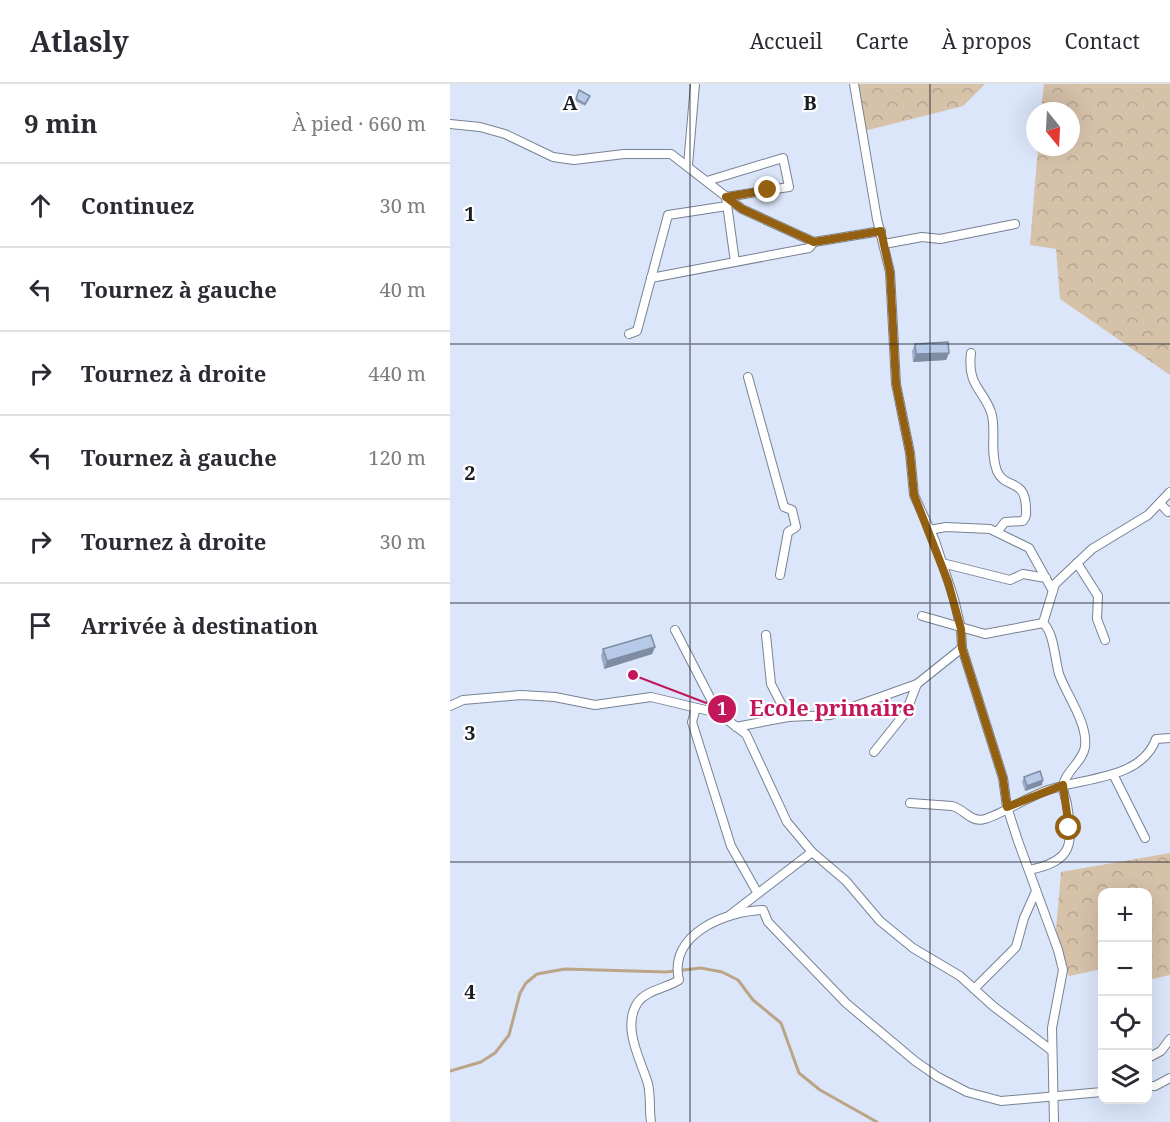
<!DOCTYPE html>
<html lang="fr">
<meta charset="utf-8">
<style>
body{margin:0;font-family:"Noto Serif",serif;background:#f7f7f7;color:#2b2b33}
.controls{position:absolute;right:18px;bottom:18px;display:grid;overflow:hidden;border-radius:12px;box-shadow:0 6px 24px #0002}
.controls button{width:54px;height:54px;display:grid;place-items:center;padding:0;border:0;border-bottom:2px solid #e1e1e2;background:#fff;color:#2b2b33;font:30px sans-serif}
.compass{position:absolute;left:576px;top:18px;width:54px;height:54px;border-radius:50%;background:#fff;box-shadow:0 6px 24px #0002;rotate:162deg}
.stop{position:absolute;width:18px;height:18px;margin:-14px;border:4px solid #936012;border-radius:50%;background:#fff}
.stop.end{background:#936012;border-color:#fff;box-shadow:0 2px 6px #0008}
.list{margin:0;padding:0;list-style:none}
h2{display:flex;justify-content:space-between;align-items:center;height:78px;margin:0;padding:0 24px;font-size:26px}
h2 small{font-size:20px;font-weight:400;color:#7c7c81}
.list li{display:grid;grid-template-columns:39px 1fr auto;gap:18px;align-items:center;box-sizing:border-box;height:84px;padding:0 24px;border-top:2px solid #e1e1e2}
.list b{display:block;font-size:22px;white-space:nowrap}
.list em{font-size:20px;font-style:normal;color:#7c7c81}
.icon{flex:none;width:33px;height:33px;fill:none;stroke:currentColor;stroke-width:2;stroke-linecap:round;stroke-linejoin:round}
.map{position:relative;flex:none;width:720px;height:1038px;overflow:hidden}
header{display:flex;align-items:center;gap:36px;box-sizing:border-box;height:84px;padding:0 30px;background:#fff;border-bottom:2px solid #e1e1e2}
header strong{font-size:28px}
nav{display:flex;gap:33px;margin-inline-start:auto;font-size:21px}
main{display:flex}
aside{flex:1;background:#fff}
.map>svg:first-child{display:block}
.forest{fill:url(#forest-crowns)}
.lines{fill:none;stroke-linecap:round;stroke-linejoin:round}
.stream{stroke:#bca487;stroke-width:3}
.minor-casing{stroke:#778293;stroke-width:10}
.minor{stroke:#fff;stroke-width:8}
.wall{fill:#9dadc8}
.shaded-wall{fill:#7f8da3}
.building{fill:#b6c9e9;stroke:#7f8da3;stroke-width:1.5}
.route{stroke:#936012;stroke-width:8}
.grid{fill:none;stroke:#191d24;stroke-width:1.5;stroke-opacity:0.55}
.grid-label{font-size:20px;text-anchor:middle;font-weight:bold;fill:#191d24;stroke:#fff;stroke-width:4.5;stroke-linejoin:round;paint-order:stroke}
.leader{fill:none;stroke:#c2185b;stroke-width:2}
.callout-dot{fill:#c2185b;stroke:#fff;stroke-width:2}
.mark-label{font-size:18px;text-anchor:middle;font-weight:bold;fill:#fff}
.callout-label{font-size:22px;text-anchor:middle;font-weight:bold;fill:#c2185b;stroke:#fff;stroke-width:4.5;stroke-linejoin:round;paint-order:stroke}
</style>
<header>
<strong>Atlasly</strong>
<nav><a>Accueil</a><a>Carte</a><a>À propos</a><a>Contact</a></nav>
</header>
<main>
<aside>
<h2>9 min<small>À pied · 660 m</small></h2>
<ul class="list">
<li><svg class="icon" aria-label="ahead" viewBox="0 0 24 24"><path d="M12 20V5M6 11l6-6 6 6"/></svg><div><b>Continuez</b></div><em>30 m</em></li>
<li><svg class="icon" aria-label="left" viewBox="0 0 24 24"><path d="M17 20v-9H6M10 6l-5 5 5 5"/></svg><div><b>Tournez à gauche</b></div><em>40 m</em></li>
<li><svg class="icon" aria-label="right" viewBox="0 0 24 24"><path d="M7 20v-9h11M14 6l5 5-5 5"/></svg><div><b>Tournez à droite</b></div><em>440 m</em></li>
<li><svg class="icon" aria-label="left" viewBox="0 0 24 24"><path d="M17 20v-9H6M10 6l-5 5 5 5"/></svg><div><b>Tournez à gauche</b></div><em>120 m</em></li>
<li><svg class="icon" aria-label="right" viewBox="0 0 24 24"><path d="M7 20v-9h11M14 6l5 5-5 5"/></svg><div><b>Tournez à droite</b></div><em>30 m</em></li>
<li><svg class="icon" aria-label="arrive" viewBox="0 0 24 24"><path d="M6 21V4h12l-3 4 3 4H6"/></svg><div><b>Arrivée à destination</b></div></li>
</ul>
</aside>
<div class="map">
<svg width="720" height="1038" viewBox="0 0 720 1038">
<defs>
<pattern id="forest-crowns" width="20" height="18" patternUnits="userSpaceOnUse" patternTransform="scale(1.5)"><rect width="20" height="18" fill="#d6c1a9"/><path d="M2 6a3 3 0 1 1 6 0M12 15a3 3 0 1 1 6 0" fill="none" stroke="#b7a591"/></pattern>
</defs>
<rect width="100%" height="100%" fill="#dbe6fa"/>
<!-- forest -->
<g class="forest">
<path d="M404 0H535L513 22 414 47Z"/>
<path d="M594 0H720V291L610 215 606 165 580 161 588 63H621V27H591Z"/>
<path d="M720 769V891L698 896V808H652V885L619 892 605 858 611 788Z"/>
</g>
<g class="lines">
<!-- stream -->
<path class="stream" d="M0 987 31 978 45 969 59 951 70 909 76 899 87 890 115 885 216 888 251 884 272 888 288 896 303 916 331 939 349 989 370 1006 427 1038"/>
<!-- minor casing -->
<g class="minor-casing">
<g id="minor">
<path d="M404 0 427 135 440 188 446 300 460 369 464 411 485 457 504 515 511 545 512 564 553 694 557 723 568 757 608 866 613 886 602 944 604 1038"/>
<path d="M0 40 30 43 55 50 103 73 124 76 174 70H221L292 125 364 158 431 147"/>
<path d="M238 81 245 0"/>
<path d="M257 97 333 74 339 103 276 113 285 178"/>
<path d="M434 160 472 153 490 155 565 140"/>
<path d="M201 194 359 164 364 158"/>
<path d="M179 250 187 247 218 131 277 122"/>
<path d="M521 269C517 302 533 305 541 328 547 344 539 366 547 387 555 406 575 393 576 424 576 430 577 432 573 437L555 438 547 448"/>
<path d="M298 293 334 423 342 426 346 443 338 448 330 491"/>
<path d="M710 419 718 428 720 427"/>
<path d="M479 446 496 443 540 445 579 464 603 507"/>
<path d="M492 479 560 496 573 490 596 494"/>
<path d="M627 479 648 512 647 535 655 556"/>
<path d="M472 532 535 550 593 539 605 500 642 465 698 431 720 408"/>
<path d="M225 546 268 629"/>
<path d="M316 551 321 600 338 633"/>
<path d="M0 622 13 616 71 611 105 613 145 621 201 613 268 629 296 650 337 738 362 768 396 797 430 837 463 864 510 892 543 922 601 966"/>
<path d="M246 624 242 638 281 762 307 808"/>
<path d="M286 643 338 633 380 631 467 600"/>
<path d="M424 668 456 628 467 600 512 564"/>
<path d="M663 690 695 754"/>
<path d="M460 719 502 722C515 725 520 739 535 735 554 729 577 713 598 706 634 693 691 696 706 655L720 654"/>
<path d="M579 786C624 777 623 760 617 720 616 715 613 708 613 702 615 688 633 677 635 663 638 639 617 612 609 590 605 576 604 548 593 539"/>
<path d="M280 831 362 768"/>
<path d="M524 905 566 863 574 834 586 807"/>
<path d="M698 974 711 967 720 955"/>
<path d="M698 1002H705L720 994"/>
<path d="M201 1038C199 1025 201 1013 198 1000 191 976 171 943 188 918 197 906 217 904 229 896 218 850 276 827 313 826L318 838 396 919 465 977 488 993 517 1008 551 1017 652 1008"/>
</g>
</g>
<!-- minor -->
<use href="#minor" class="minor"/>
</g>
<!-- wall -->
<g class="wall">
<path d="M129 6 139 15 135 22 125 17Z"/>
<path d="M465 260 499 269 496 276 463 278 462 267Z"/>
<path d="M205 563 202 570 154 585 151 572 153 565Z"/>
<path d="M574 693 592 701 575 707 572 698Z"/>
</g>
<!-- shaded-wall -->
<g class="shaded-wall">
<path d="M499 269 496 276 463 278 466 270Z"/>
<path d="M205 563 202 570 154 585 157 577Z"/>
<path d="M593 696 592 701 575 707 577 702Z"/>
</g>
<!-- building -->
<g class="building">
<path d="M129 6 140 12 135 20 126 15Z"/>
<path d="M498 258 499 269 466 270 465 260Z"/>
<path d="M201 551 205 563 157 577 153 565Z"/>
<path d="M590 687 593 696 577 702 574 693Z"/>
</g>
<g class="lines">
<!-- route -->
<path class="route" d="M318 106 276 113 292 125 364 158 431 147 440 188 446 300 460 369 464 411 498 498 511 545 512 564 553 694 557 723 613 701 619 744"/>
</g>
<!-- grid -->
<path class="grid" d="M240 0V1038M480 0V1038M0 260H720M0 519H720M0 778H720"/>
<g class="grid-label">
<text x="120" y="26">A</text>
<text x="360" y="26">B</text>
<text x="20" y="137">1</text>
<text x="20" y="396">2</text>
<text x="20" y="656">3</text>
<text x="20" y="915">4</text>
</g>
<!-- callouts -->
<path class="leader" d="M183 591L272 625"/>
<g class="callout-dot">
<circle cx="183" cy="591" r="6"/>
<circle cx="272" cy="625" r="15"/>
</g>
<g class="mark-label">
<text x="272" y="631">1</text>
</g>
<g class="callout-label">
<text x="382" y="632">Ecole primaire</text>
</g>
</svg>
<div class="controls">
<button>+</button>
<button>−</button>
<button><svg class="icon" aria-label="locate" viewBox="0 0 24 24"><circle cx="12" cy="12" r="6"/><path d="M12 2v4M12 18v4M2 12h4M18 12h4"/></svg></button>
<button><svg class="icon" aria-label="layers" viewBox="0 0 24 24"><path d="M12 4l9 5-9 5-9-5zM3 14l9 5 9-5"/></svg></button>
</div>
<svg class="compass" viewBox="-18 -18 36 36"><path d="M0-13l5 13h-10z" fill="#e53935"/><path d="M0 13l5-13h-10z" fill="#7c7c81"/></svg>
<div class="stop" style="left:619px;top:744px"></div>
<div class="stop end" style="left:318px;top:106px"></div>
</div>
</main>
